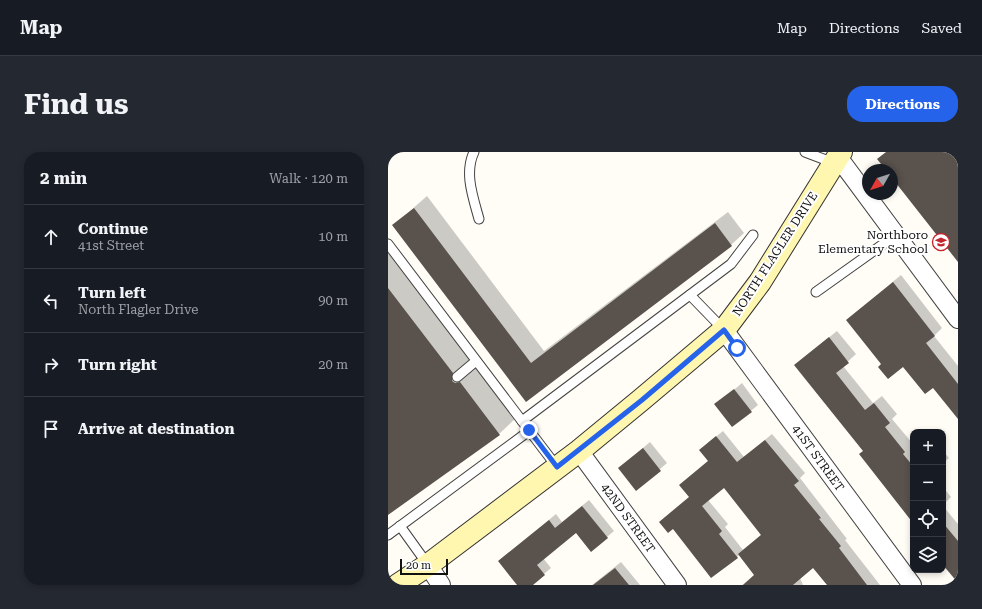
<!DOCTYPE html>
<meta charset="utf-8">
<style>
body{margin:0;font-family:"Roboto Serif",serif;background:#242831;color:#f1f3f6}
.controls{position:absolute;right:12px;bottom:12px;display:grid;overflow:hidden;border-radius:8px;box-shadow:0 2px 6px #0003}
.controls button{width:36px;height:36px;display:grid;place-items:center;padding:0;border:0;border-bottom:1px solid #363941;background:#171b24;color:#f1f3f6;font:20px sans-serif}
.compass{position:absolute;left:474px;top:12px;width:36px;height:36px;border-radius:50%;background:#171b24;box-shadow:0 2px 6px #0003;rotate:231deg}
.scale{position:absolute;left:12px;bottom:10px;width:48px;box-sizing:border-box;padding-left:4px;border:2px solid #111;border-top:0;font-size:11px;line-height:14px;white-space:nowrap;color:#111;-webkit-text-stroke:3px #fff;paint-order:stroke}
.stop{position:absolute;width:12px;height:12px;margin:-9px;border:3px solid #2563eb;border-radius:50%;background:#fff}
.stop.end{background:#2563eb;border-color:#fff;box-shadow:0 1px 4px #0008}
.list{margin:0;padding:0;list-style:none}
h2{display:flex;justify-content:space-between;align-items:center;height:52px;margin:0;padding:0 16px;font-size:17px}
h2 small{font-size:13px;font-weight:400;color:#9ea1a6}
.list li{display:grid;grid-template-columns:26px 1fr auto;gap:12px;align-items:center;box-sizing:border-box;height:64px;padding:0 16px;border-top:1px solid #363941}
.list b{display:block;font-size:15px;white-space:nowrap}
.list p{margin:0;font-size:13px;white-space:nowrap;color:#9ea1a6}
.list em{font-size:13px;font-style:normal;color:#9ea1a6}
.icon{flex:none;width:22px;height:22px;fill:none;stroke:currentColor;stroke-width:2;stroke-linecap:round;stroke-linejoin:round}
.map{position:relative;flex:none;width:570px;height:433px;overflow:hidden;border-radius:16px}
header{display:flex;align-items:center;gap:24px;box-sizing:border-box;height:56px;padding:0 20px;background:#171b24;border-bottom:1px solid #363941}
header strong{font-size:19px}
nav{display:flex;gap:22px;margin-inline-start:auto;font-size:14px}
.intro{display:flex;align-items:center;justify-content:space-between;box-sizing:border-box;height:96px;padding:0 24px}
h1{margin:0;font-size:28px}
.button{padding:10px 18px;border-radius:16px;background:#2563eb;color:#fff;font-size:14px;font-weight:700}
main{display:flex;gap:24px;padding:0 24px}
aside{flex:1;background:#171b24;border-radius:16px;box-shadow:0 2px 6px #0003}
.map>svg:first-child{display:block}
.shadow{fill:#0003;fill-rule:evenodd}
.building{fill:#5a524d}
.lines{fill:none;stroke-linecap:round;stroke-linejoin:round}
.lane-casing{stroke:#444;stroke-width:11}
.street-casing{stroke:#444;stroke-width:20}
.secondary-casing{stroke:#333;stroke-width:24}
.lane{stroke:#fff;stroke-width:9}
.street{stroke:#fff;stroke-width:18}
.secondary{stroke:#fff6b0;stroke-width:22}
.route{stroke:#2563eb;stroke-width:5}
.labels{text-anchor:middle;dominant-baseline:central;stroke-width:4;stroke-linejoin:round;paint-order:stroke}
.poi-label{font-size:12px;fill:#111;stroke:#fff;text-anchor:end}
.street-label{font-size:12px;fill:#111;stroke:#fff}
</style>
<header>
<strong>Map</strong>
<nav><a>Map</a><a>Directions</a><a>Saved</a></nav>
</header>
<div class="intro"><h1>Find us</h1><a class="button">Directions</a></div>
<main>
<aside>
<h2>2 min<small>Walk · 120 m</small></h2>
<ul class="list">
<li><svg class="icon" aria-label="ahead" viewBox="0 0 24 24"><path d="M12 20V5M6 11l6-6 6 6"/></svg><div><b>Continue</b><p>41st Street</p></div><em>10 m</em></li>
<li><svg class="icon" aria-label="left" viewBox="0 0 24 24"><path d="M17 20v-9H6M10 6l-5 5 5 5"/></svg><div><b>Turn left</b><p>North Flagler Drive</p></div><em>90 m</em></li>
<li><svg class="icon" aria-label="right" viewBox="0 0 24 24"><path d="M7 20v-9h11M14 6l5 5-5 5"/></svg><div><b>Turn right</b></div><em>20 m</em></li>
<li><svg class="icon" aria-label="arrive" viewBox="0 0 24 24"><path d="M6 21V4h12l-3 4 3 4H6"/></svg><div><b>Arrive at destination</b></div></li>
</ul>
</aside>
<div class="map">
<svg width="570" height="433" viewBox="0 0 570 433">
<rect width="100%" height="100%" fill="#fffdf5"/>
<!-- shadow -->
<g class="shadow">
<path d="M39 44 156 199 340 60 356 81 343 93 138 248 6 73Z"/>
<path d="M2 99 81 204V212L89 214 128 266 111 282 0 361V101Z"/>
<path d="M513 123 554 176 546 184 570 214V262L545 234 516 213 494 212 467 161Z"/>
<path d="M449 179 468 202 455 214 485 251 494 244 509 262 504 267 525 292V370L476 299 407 213Z"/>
<path d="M354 231 370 253 344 274 334 248Z"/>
<path d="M335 279 356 305 384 282 417 321 412 326 459 387 457 388 492 433H440L426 415 412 426 415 433H354L367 423 351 403 349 405 272 370 302 345 292 333 321 308 319 292ZM336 335 374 382 355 398 337 375 340 372 320 348Z"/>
<path d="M262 290 279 311 249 337 231 316Z"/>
<path d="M555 299 561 306 555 311Z"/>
<path d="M555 335 563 345 555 353Z"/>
<path d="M201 348 226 379 219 385 188 380 155 406 163 416 156 422 143 433H131L111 409 168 362 174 370Z"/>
<path d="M555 354 570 372V425L555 407Z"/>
<path d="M233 410 252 433H204Z"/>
</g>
<!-- building -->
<g class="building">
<path d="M498 0H570V110L504 26V18H498L489 7Z"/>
<path d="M26 56 143 211 327 71 344 94 138 250 4 73Z"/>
<path d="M505 130 547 184 538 191 570 232V267L545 236 537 242 515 215 500 227 490 215 493 212 458 168Z"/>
<path d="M0 136 65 221 64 229 67 231 72 230 112 283 0 363Z"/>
<path d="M441 185 461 211 448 221 477 258 486 251 502 271 497 275 517 300 515 302 525 314V371L471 302 475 299 406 213Z"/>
<path d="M346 237 364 260 344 275 326 252Z"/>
<path d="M328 284 349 310 377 288 411 329 406 333 433 366 431 367 453 394 451 396 479 433H439L425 416 405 433H355L366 423 350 402 373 383 336 336 314 354 334 379 331 382 350 406 323 426 285 377 280 381 271 370 301 345 291 333 320 309 311 298Z"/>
<path d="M255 296 273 319 248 339 230 316Z"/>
<path d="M194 354 220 386 203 400 188 381 149 413 157 423 145 433H129L110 409 161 368 167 376Z"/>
<path d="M555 371 570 389V431L555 413Z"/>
<path d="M227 416 241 433H205Z"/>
</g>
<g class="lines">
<!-- lane casing -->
<g class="lane-casing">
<g id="lane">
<path d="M86 0C76 21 85 45 91 67"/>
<path d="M417 0 446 11"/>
<path d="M0 92 134 269"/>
<path d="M428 140 508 83"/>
<path d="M302 143 336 178"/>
<path d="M69 225 88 209"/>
<path d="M169 315 134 269 343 112 365 83"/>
<path d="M12 374 40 413"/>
<path d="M0 383 141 279"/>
</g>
</g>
<!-- street casing -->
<g class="street-casing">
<g id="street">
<path d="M450 5 570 167"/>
<path d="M336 178 524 433"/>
<path d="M191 299 289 433"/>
<path d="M40 413 53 433"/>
</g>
</g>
<!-- secondary casing -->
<g class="secondary-casing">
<path id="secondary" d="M10 433 40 413 191 299 253 248 336 178 372 130 453 0"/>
</g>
<!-- lane -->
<use href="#lane" class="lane"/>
<!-- street -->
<use href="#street" class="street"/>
<!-- secondary -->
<use href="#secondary" class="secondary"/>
</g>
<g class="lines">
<!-- route -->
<path class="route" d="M141 278 169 315 254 248 336 178 349 196"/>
</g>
<!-- icons -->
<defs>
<g id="school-ring" transform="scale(0.9)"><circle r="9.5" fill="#fff" stroke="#c4262e" stroke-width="1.5"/><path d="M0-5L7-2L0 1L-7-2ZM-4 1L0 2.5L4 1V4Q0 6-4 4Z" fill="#c4262e"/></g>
</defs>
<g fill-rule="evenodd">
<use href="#school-ring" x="553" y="90"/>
</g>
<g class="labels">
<!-- poi labels -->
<g class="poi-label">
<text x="540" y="83">Northboro<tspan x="540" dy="14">Elementary School</tspan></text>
</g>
<!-- street labels -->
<g class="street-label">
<text transform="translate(387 102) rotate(-57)">NORTH FLAGLER DRIVE</text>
<text transform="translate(430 306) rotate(54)">41ST STREET</text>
<text transform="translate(240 366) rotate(54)">42ND STREET</text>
</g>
</g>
</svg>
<div class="controls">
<button>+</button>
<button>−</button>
<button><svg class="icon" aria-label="locate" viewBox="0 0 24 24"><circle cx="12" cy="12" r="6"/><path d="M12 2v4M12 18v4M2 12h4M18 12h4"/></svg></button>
<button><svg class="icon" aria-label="layers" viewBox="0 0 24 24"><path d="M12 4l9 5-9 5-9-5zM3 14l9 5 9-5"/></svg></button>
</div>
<svg class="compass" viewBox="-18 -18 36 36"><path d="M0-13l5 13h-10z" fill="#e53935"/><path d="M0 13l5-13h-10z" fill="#9ea1a6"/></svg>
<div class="scale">20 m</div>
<div class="stop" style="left:349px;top:196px"></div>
<div class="stop end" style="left:141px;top:278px"></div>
</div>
</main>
